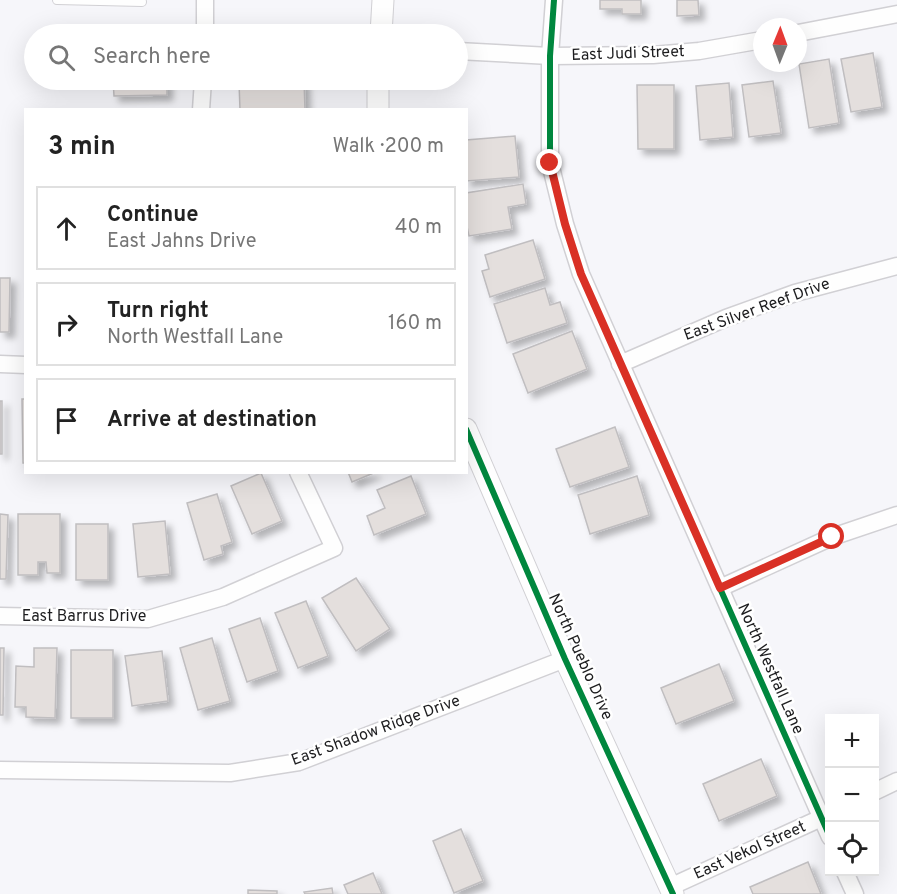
<!DOCTYPE html>
<meta charset="utf-8">
<style>
body{margin:0;font-family:Overpass,sans-serif;background:#f2f2f2;color:#222}
.controls{position:absolute;right:18px;bottom:18px;display:grid;overflow:hidden;border-radius:0px;box-shadow:0 6px 24px #0002}
.controls button{width:54px;height:54px;display:grid;place-items:center;padding:0;border:0;border-bottom:2px solid #e0e0e0;background:#fff;color:#222;font:30px sans-serif}
.compass{position:absolute;left:753px;top:18px;width:54px;height:54px;border-radius:50%;background:#fff;box-shadow:0 6px 24px #0002;rotate:1deg}
.stop{position:absolute;width:18px;height:18px;margin:-14px;border:4px solid #d93025;border-radius:50%;background:#fff}
.stop.end{background:#d93025;border-color:#fff;box-shadow:0 2px 6px #0008}
.list{margin:0;padding:0;list-style:none}
h2{display:flex;justify-content:space-between;align-items:center;height:78px;margin:0;padding:0 24px;font-size:26px}
h2 small{font-size:20px;font-weight:400;color:#767676}
.list li{display:grid;grid-template-columns:39px 1fr auto;gap:18px;align-items:center;box-sizing:border-box;height:84px;margin:0 12px 12px;padding:0 12px;border:2px solid #e0e0e0;border-radius:0px}
.list b{display:block;font-size:22px;white-space:nowrap}
.list p{margin:0;font-size:20px;white-space:nowrap;color:#767676}
.list em{font-size:20px;font-style:normal;color:#767676}
.icon{flex:none;width:33px;height:33px;fill:none;stroke:currentColor;stroke-width:2;stroke-linecap:round;stroke-linejoin:round}
.map{position:relative;flex:none;width:897px;height:894px;overflow:hidden}
.search{position:absolute;background:#fff;box-shadow:0 6px 24px #0002;left:24px;top:24px;width:444px;height:66px;display:flex;align-items:center;gap:15px;box-sizing:border-box;padding:0 21px;border-radius:33px;color:#767676;font-size:22px}
.panel{position:absolute;background:#fff;box-shadow:0 6px 24px #0002;left:24px;top:108px;width:444px;height:366px;border-radius:0px}
.map>svg:first-child{display:block}
.building{fill:#e4dfdd;stroke:#c0bec0;stroke-width:1.5;filter:url(#shadow)}
.lines{fill:none;stroke-linecap:round;stroke-linejoin:round}
.service-casing{stroke:#d1d0d4;stroke-width:10}
.minor-casing{stroke:#d1d0d4;stroke-width:19}
.tertiary-casing{stroke:#d1d0d4;stroke-width:23}
.service{stroke:#fefefe;stroke-width:8}
.minor{stroke:#fefefe;stroke-width:16}
.tertiary{stroke:#fefefe;stroke-width:21}
.cycleway-casing{stroke:#fff;stroke-width:10}
.cycleway{stroke:#00873e;stroke-width:6}
.route{stroke:#d93025;stroke-width:8}
.labels{text-anchor:middle;dominant-baseline:central;stroke-width:5;stroke-linejoin:round;paint-order:stroke}
.street-label{font-size:16px;fill:#1d1d1f;stroke:#fff}
</style>
<div class="map">
<svg width="897" height="894" viewBox="0 0 897 894">
<defs>
<filter id="shadow"><feDropShadow dx="5.5" dy="5.5" stdDeviation="3" flood-color="#0004"/></filter>
</defs>
<rect width="100%" height="100%" fill="#f6f6fa"/>
<!-- building -->
<g class="building">
<path d="M600 0H641V14H622V9H600Z"/>
<path d="M677 0H698L699 15 677 16Z"/>
<path d="M873 53 882 107 851 112 841 59Z"/>
<path d="M829 59 839 123 809 128 799 64Z"/>
<path d="M113 80H167V95L114 96Z"/>
<path d="M304 80 305 110H240L239 82Z"/>
<path d="M773 81 781 133 749 137 742 85Z"/>
<path d="M729 83 733 137 700 140 696 86Z"/>
<path d="M637 85H674V149H638Z"/>
<path d="M515 136 519 177 466 181V140Z"/>
<path d="M523 184 526 204 508 207 512 229 469 236 466 222V193Z"/>
<path d="M533 240 545 279 490 297 482 271 489 269 485 255Z"/>
<path d="M0 278H10L9 332H0Z"/>
<path d="M545 288 550 305 560 302 567 323 507 343 494 304Z"/>
<path d="M572 331 587 369 528 393 513 354Z"/>
<path d="M22 399H26V463H23Z"/>
<rect x="0" y="401" width="2" height="53"/>
<path d="M615 427 629 467 570 487 556 449Z"/>
<path d="M348 472H376L352 482Z"/>
<path d="M261 473 282 521 252 534 231 486Z"/>
<path d="M411 476 426 514 374 535 367 516 385 508 377 490Z"/>
<path d="M637 476 649 515 590 534 578 495Z"/>
<path d="M217 494 232 542 221 546 223 554 204 560 187 503Z"/>
<path d="M0 514 8 515 6 579H0Z"/>
<path d="M18 514H60V573H47L46 562H38V575H18Z"/>
<path d="M165 521 170 574 138 577 133 524Z"/>
<rect x="76" y="524" width="32" height="56"/>
<path d="M356 578 390 629 356 651 322 598Z"/>
<path d="M306 601 328 656 298 668 275 613Z"/>
<path d="M260 618 278 671 247 682 229 629Z"/>
<path d="M212 638 230 701 198 710 180 648Z"/>
<path d="M0 648H4L3 715H0Z"/>
<path d="M34 648H57L55 718 26 717V707H15L16 666 34 667Z"/>
<rect x="71" y="650" width="42" height="68"/>
<path d="M162 651 168 701 132 706 125 656Z"/>
<path d="M719 664 734 701 676 724 661 688Z"/>
<path d="M761 759 777 796 719 821 703 784Z"/>
<path d="M461 829 483 881 454 893 433 841Z"/>
<path d="M808 862 821 894H753L750 887Z"/>
<path d="M373 873 382 894H348L344 885Z"/>
<path d="M332 888 333 894H305L304 892Z"/>
<path d="M248 890 277 891V894H248Z"/>
</g>
<g class="lines">
<!-- service casing -->
<g class="service-casing">
<path id="service" d="M57 0 142 2"/>
</g>
<!-- minor casing -->
<g class="minor-casing">
<g id="minor">
<path d="M554 0 550 56V163L565 224 581 274 830 837"/>
<path d="M798 33 897 14"/>
<path d="M205 34V0"/>
<path d="M458 51 550 56 653 55 699 51 762 40"/>
<path d="M201 110 203 80"/>
<path d="M0 364 26 365"/>
<path d="M620 364 726 318 795 293 897 266"/>
<path d="M720 588 832 537 897 515"/>
<path d="M0 616 148 619 223 597 334 548 298 472"/>
<path d="M0 770 230 773 299 762 565 659"/>
<path d="M874 792 897 781"/>
<path d="M845 872 855 894"/>
<path d="M670 887 830 814"/>
</g>
</g>
<!-- tertiary casing -->
<g class="tertiary-casing">
<g id="tertiary">
<path d="M381 34 383 0"/>
<path d="M378 80V110"/>
<path d="M466 429 565 659 673 894"/>
</g>
</g>
<!-- service -->
<use href="#service" class="service"/>
<!-- minor -->
<use href="#minor" class="minor"/>
<!-- tertiary -->
<use href="#tertiary" class="tertiary"/>
<!-- cycleway casing -->
<g class="cycleway-casing">
<g id="cycleway">
<path d="M554 0 550 56V163L565 224 581 274 830 837"/>
<path d="M466 429 565 659 673 894"/>
</g>
</g>
<!-- cycleway -->
<use href="#cycleway" class="cycleway"/>
</g>
<g class="lines">
<!-- route -->
<path class="route" d="M550 163 565 224 581 274 720 588 832 537"/>
</g>
<g class="labels">
<!-- street labels -->
<g class="street-label">
<text transform="translate(628 54) rotate(-2)">East Judi Street</text>
<text transform="translate(757 310) rotate(-20)">East Silver Reef Drive</text>
<text x="84" y="617">East Barrus Drive</text>
<text transform="translate(580 657) rotate(66)">North Pueblo Drive</text>
<text transform="translate(770 669) rotate(66)">North Westfall Lane</text>
<text transform="translate(376 731) rotate(-20)">East Shadow Ridge Drive</text>
<text transform="translate(750 851) rotate(-24)">East Vekol Street</text>
</g>
</g>
</svg>
<div class="controls">
<button>+</button>
<button>−</button>
<button><svg class="icon" aria-label="locate" viewBox="0 0 24 24"><circle cx="12" cy="12" r="6"/><path d="M12 2v4M12 18v4M2 12h4M18 12h4"/></svg></button>
</div>
<svg class="compass" viewBox="-18 -18 36 36"><path d="M0-13l5 13h-10z" fill="#e53935"/><path d="M0 13l5-13h-10z" fill="#767676"/></svg>
<div class="stop" style="left:832px;top:537px"></div>
<div class="stop end" style="left:550px;top:163px"></div>
<div class="search"><svg class="icon" aria-label="search" viewBox="0 0 24 24"><circle cx="10" cy="10" r="6"/><path d="M15 15l6 6"/></svg>Search here</div>
<section class="panel">
<h2>3 min<small>Walk · 200 m</small></h2>
<ul class="list">
<li><svg class="icon" aria-label="ahead" viewBox="0 0 24 24"><path d="M12 20V5M6 11l6-6 6 6"/></svg><div><b>Continue</b><p>East Jahns Drive</p></div><em>40 m</em></li>
<li><svg class="icon" aria-label="right" viewBox="0 0 24 24"><path d="M7 20v-9h11M14 6l5 5-5 5"/></svg><div><b>Turn right</b><p>North Westfall Lane</p></div><em>160 m</em></li>
<li><svg class="icon" aria-label="arrive" viewBox="0 0 24 24"><path d="M6 21V4h12l-3 4 3 4H6"/></svg><div><b>Arrive at destination</b></div></li>
</ul>
</section>
</div>
